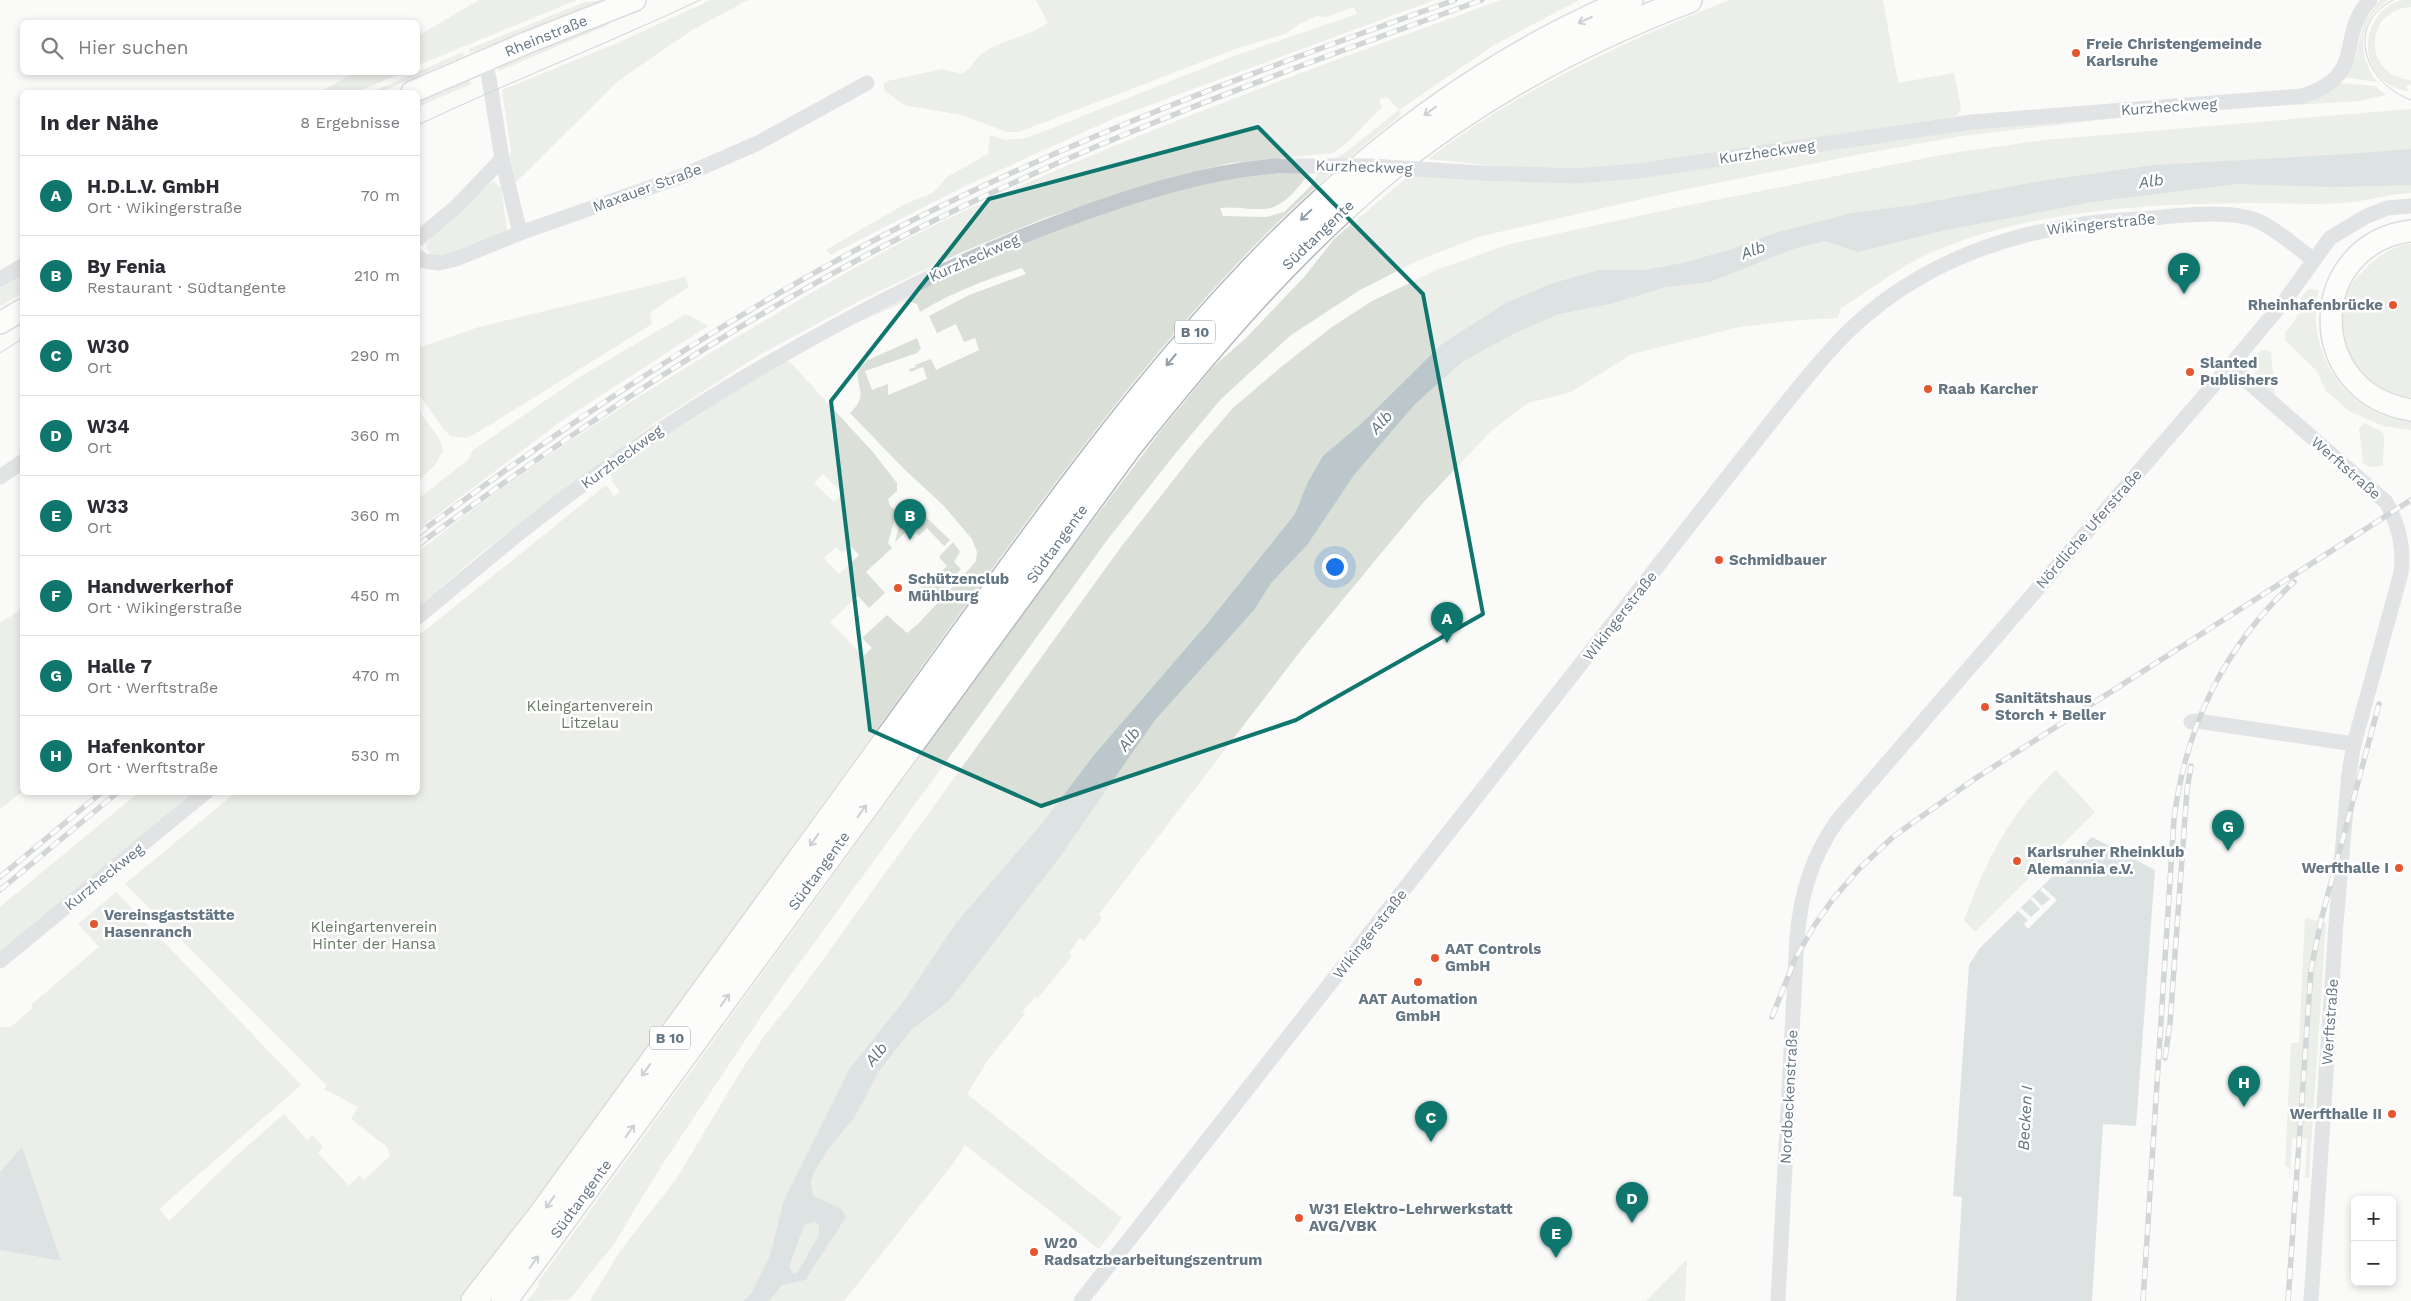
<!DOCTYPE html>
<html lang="de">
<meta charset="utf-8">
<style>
body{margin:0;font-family:"Work Sans",sans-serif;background:#f7f7f7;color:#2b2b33}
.controls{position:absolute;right:15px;bottom:15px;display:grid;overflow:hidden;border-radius:8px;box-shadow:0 2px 8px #0003}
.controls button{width:45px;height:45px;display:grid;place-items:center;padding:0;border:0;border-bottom:1px solid #e1e1e2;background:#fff;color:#2b2b33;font:25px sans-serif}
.you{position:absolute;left:1334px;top:566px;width:18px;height:18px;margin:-12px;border:4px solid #fff;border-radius:50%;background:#1a73e8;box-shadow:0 0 0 8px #1a73e833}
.badge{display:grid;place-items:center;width:32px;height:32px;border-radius:50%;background:#0f766e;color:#fff;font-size:16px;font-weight:700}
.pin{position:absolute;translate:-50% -41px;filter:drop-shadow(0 1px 2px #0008)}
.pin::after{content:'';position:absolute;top:26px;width:18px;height:15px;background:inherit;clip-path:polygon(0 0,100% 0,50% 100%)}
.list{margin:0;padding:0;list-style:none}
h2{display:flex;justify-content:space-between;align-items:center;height:65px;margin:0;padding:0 20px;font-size:21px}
h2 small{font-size:16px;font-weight:400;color:#7c7c81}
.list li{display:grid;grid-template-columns:32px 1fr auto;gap:15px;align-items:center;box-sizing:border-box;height:80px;padding:0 20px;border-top:1px solid #e1e1e2}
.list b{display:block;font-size:19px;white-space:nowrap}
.list p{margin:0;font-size:16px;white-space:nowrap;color:#7c7c81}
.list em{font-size:16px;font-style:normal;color:#7c7c81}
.icon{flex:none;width:28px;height:28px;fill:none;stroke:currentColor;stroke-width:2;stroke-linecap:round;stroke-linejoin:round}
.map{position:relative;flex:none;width:2411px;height:1301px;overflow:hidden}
.search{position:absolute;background:#fff;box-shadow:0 2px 8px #0003;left:20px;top:20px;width:400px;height:55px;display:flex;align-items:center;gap:12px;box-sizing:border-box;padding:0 18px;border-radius:8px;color:#7c7c81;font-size:19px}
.panel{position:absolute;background:#fff;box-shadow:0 2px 8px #0003;left:20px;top:90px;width:400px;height:705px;border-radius:8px}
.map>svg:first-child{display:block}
.green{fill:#dadfd7;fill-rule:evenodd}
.water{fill:#bbc7cb;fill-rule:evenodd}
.pier{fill:#fafaf8}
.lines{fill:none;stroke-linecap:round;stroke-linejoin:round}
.secondary-casing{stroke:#b3babf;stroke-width:24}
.trunk-casing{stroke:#b4b9bd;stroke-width:28}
.minor{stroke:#c3c8cc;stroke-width:15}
.secondary{stroke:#fff;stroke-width:21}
.trunk{stroke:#fff;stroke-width:25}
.tram{stroke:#a2aab0;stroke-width:1}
.rail-casing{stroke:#a2aab0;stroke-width:5.5}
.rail{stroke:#fff;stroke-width:4;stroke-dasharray:11;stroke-linecap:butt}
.minor-bridge{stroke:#c3c8cc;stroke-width:15}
.oneway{stroke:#939fa8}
.marked{fill:none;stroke:#0f766e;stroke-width:4;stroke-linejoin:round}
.poi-dot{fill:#e4572e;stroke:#fff;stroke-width:2}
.labels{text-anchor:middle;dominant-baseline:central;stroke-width:5;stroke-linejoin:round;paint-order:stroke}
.shield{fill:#fff;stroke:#939fa8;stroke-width:1}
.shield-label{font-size:14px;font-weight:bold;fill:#657683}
.street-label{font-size:15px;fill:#657683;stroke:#fff}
.poi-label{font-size:15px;font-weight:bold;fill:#657683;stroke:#fff;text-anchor:start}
.park-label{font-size:15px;fill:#687a64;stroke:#fff}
.water-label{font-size:16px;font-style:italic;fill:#60757c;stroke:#fff}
</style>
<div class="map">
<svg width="2411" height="1301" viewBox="0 0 2411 1301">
<rect width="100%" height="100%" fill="#fafaf8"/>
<!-- green -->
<g class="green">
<path d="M479 0H577L418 65V36Z"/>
<path d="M605 0 587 8 470 53 469 49 585 2Z"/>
<path d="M711 0H748L692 30 618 81 513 185 509 158 511 151 502 90 615 44Z"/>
<path d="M1036 0H1435L1117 117 967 185 830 255 826 250 905 204 933 193 947 177 988 154 990 135 1005 140 1027 138 1234 56 1357 14 1354 7 1325 17 1316 16 1299 24 1285 34 1238 48 1019 132H1007L962 115 904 105 884 90V83L888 81 942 69 961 74C972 69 975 58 984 52 1005 39 1028 37 1048 23Z"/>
<path d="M1501 0H1579L1494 45 1399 110 1402 114C1342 162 1285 212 1233 268 1111 398 1009 546 905 690 757 895 611 1100 459 1301H0V1250L60 1261 21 1148 0 1172V1027H11L33 1008 31 1005 99 947 78 924 116 892 301 1085 159 1209 169 1221 236 1156 284 1114 307 1140 313 1135 323 1147 318 1153 349 1186 359 1175 364 1180 390 1156 387 1147 351 1119 358 1107 324 1089 327 1086 125 884 235 793 418 792V636L606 485 614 496 620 492 612 481 611 473 697 413 785 361 790 362 872 451 897 483V491L888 499 890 506 897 511 888 543 892 548 866 572 885 593 869 608 858 596 830 622 863 656 872 648 862 638 887 615 907 633 918 624 970 568 976 561 977 552 972 539 944 506 903 468 850 413C870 394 855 389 858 368L868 360 917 338 921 349 917 353 865 371 872 390 888 384V395L927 379 923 367 910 372 909 369 916 367 915 365 931 359 936 370 979 350 975 338 964 342 956 324 937 333 929 316 969 295 1026 274 1022 268C986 280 953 292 920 312L917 304 907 301 828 335 973 264 1055 230 1185 187 1274 171 1276 174 1310 172C1299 187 1283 209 1263 209 1248 210 1234 206 1220 208L1223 216 1267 217 1284 212 1310 187 1324 165 1346 152 1399 110 1387 97 1379 99 1382 107 1349 141 1333 153 1231 163 1169 178 1045 218 960 253 865 298 759 355 653 424 482 552 418 607V552C523 468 638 395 754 327 821 287 888 247 958 214 1135 132 1318 66 1501 0ZM823 474 843 493 834 502 814 483ZM851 546 859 555 839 574 824 558 836 547 842 553Z"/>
<path d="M1730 0H1883L1898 83 1954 73 1961 108 1957 115 1952 117 1640 165 1577 170 1526 169 1428 159C1520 89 1623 42 1730 0Z"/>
<path d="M2380 0H2388C2358 20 2356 55 2377 82L2345 77 2356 56 2364 21Z"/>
<path d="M2401 0H2411V7C2364 9 2362 75 2410 80L2411 84 2406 86 2408 91C2358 84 2354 16 2401 0Z"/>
<path d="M608 21 610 24 499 71 500 66 508 61Z"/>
<path d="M463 52 464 56 381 92H372Z"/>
<path d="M354 73V72L401 73 357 92H320Z"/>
<path d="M469 78 471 84 418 107V101Z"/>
<path d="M2340 83 2375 86 2386 95 2359 101 2261 107 2312 100 2331 90Z"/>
<path d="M2411 109V193C2387 194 2364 202 2340 203 2312 205 2284 203 2256 203 2154 203 2030 210 1935 251 1901 265 1873 288 1841 308L1838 318 1799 320 1739 327 1632 354 1571 392 1528 403 1491 431 1421 505 1302 649 1099 914 1102 918 1084 941 1080 938 1069 953 1072 956 1038 998 1035 997 1022 1012 1025 1014 988 1060 967 1094 1122 1218 1099 1249 965 1145 952 1165 844 1301H590L620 1251 677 1178 739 1074 765 1035 798 994 1121 547 1196 451 1233 408 1281 367 1332 327 1372 301 1439 269 1510 244 1680 207 1952 153 2044 140Z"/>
<path d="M2117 118 1961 136 1861 154 1672 192 1478 237 1417 261 1360 290 1291 335 1221 399 1175 454 1108 539 766 1009 658 1171 614 1244 569 1300 527 1301 539 1286 538 1282 1057 568 1163 428 1214 366 1245 339 1305 276 1334 239 1412 173 1508 181 1974 128Z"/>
<path d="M494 182 501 188 507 230 445 256H430L426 246 429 239 489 184Z"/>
<path d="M2411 244V397C2365 394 2332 344 2345 300 2348 288 2356 278 2365 269 2378 256 2393 246 2411 244Z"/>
<path d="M22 273V293L0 306V285Z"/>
<path d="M685 277 689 287 650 312 652 324 475 434 465 438 451 436 444 430 418 393V348L479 327Z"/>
<path d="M2308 289 2319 290C2304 352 2346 416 2411 422V430L2383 426 2349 411 2326 391 2316 370 2285 340V333L2302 310 2301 298Z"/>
<path d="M686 314 708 326 560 422 418 529V499L468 460 473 450 580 377Z"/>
<path d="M2266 350 2271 352 2275 395C2262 385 2251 375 2254 357L2260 351Z"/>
<path d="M418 410 439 438 443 451 435 465 418 481Z"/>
<path d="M2364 423 2381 431 2384 437 2383 466 2369 467 2363 463 2359 428Z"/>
<path d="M913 505 950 540 944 546 927 528 919 536 910 528 895 542 902 514Z"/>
<path d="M953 542 960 552 954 562 961 569 937 596 930 597 919 584 924 579 928 584 947 566 939 557Z"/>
<path d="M22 609V792L0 809V623Z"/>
<path d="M2056 770 2095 812 1975 932 1964 920C1987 859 2008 815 2056 770Z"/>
<path d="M138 793H194L0 952V907Z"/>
<path d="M2305 918 2326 923 2309 1178H2305L2307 1139 2292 1138 2290 1177 2289 1167 2285 1166 2291 1043H2299Z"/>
<path d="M1687 1259 1685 1301H1646Z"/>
</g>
<!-- water -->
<g class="water">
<path d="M2411 149V185L2334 187 2237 184 2092 202 1941 231 1858 252 1825 241 1793 249 1710 282 1666 287 1610 304 1559 314 1515 333 1462 362 1415 404 1354 475 1307 545 1271 583 1254 610 1155 720 1059 858 948 1002 911 1030 879 1071 854 1118 828 1149 813 1174 811 1183 813 1196 842 1209 846 1217 805 1280 782 1285 769 1301H743L751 1294 770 1256 784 1200 850 1068 904 1001 956 923 1044 821 1094 755 1207 624 1295 514 1308 482 1323 456 1362 423 1442 344 1504 304 1550 284 1599 270H1644L1683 263 1729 250 1775 233 1852 213 1913 205 2041 181 2154 165 2348 154ZM814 1222 819 1225V1235L798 1272 794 1274 790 1269V1264L804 1225Z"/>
<path d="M2092 837 2155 870 2136 1126 2103 1124 2092 1301H1956L1962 1197 1953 1196 1969 965 1980 948Z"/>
<path d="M22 1147 61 1261 0 1250V1172Z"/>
</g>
<!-- pier -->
<path class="pier" d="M2043 887 2057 900 2028 929 2024 924 2028 920 2018 911 2021 908 2031 917 2040 909 2030 899 2033 897 2042 906 2050 899 2040 890Z"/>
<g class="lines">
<!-- secondary casing -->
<g class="secondary-casing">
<g id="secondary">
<path d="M412 92 526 43 635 0"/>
<path d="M2411 231C2306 244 2303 393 2411 410"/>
<path d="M0 323 22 310"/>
</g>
</g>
<!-- trunk casing -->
<g class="trunk-casing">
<g id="trunk">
<path d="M474 1301 538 1219C664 1046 790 874 915 701 1113 428 1306 135 1630 0"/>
<path d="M504 1301 1128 448C1207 349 1290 251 1388 170 1478 97 1581 41 1689 0"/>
</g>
</g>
<!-- minor -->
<g class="minor">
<path d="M484 60 489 78 502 159 520 233"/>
<path d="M1481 173 1576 176 1638 171 1972 122 2302 96C2369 75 2335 37 2370 0"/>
<path d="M418 239 457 206 502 159"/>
<path d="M418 257 424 261 439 263 456 259 520 233 680 177 758 143 867 83"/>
<path d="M0 279 22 266"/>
<path d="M2230 366 2386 502C2399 526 2404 546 2401 573L2354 744 2349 773 2336 924 2311 1301"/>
<path d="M0 477 22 462"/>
<path d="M418 617C478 567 539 515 603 470 680 414 762 365 846 320 919 281 992 246 1070 218 1137 194 1203 172 1275 166"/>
<path d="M2191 722 2197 721 2354 744"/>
<path d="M0 961 206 792"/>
<path d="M1081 1301 1733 470C1767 428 1799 384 1836 344 1915 259 2025 224 2138 219 2171 217 2228 208 2258 221 2278 230 2296 247 2314 260"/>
<path d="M1778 1301 1797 937C1801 893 1812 857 1837 821L2230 366 2286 299 2330 238 2365 217 2387 208 2411 206"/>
</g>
<!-- secondary -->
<use href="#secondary" class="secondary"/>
<!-- trunk -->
<use href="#trunk" class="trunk"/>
<!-- tram -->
<g class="tram">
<path d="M2393 0C2343 26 2366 84 2411 100"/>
<path d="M418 125C511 81 607 44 700 0"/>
<path d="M0 353 22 339"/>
</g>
<!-- rail casing -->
<g class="rail-casing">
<g id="rail">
<path d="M418 534C575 417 739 308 915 219 1088 132 1272 65 1455 0"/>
<path d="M418 545C577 428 740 318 917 229 1099 137 1290 69 1482 0"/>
<path d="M0 877 102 792"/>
<path d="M0 890 118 792"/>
<path d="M1772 1017 1795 959 1814 926 1833 899 1859 869 1894 836 1976 778 2411 500"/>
<path d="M2165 1058 2170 1023 2187 790 2191 766"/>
<path d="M2143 1301 2174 819C2186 725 2224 647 2294 582"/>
<path d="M2288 1301 2311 970 2321 920 2379 704"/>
</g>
</g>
<!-- rail -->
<use href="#rail" class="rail"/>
<!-- minor-bridge -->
<path class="minor-bridge" d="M1275 166H1371L1481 173"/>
</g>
<!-- one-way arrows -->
<defs><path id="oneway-shaft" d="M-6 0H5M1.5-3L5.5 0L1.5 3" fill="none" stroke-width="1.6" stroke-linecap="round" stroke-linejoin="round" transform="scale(1.25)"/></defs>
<g class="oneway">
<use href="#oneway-shaft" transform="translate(1585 20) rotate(155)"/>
<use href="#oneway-shaft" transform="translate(1430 111) rotate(145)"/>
<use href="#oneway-shaft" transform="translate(1306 215) rotate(136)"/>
<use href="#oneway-shaft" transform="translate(1171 360) rotate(130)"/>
<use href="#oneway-shaft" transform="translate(862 811) rotate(-54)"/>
<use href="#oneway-shaft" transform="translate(814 840) rotate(126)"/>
<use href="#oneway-shaft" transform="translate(725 1000) rotate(-54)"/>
<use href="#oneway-shaft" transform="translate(646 1070) rotate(126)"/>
<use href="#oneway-shaft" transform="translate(630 1131) rotate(-54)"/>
<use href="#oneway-shaft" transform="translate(550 1202) rotate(126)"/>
<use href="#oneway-shaft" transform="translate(534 1262) rotate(-53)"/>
</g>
<!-- marked area -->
<path d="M0 0H2411V1301H0ZM1258 127 1423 294 1483 614 1296 720 1041 806 870 730 831 401 989 199Z" fill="#fafaf8" fill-opacity=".55" fill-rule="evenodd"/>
<path class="marked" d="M1258 127 1423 294 1483 614 1296 720 1041 806 870 730 831 401 989 199Z"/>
<!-- markers -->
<g class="poi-dot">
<circle cx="2076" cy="53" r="5"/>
<circle cx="2393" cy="305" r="5"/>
<circle cx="2190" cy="372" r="5"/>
<circle cx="1928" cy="389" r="5"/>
<circle cx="1719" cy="560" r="5"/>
<circle cx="898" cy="588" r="5"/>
<circle cx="1985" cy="707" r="5"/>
<circle cx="2017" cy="861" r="5"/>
<circle cx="2399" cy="868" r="5"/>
<circle cx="94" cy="924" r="5"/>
<circle cx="1435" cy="958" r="5"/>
<circle cx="1418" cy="982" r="5"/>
<circle cx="2392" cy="1114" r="5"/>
<circle cx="1299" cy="1218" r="5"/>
<circle cx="1034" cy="1252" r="5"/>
</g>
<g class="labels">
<!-- shield labels -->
<g class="shield">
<rect x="1175" y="320.5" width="40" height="23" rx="4"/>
<rect x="650" y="1026.5" width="40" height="23" rx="4"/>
</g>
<g class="shield-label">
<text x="1195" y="332">B 10</text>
<text x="670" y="1038">B 10</text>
</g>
<!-- street labels -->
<g class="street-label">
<text transform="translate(546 36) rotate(-22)">Rheinstraße</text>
<text transform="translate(2169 107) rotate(-4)">Kurzheckweg</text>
<text transform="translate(1767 152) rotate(-8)">Kurzheckweg</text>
<text transform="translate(1364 167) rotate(2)">Kurzheckweg</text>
<text transform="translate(647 188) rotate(-20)">Maxauer Straße</text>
<text transform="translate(2101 224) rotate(-6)">Wikingerstraße</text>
<text transform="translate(1318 235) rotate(-44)">Südtangente</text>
<text transform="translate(974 258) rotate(-24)">Kurzheckweg</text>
<text transform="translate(622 457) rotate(-36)">Kurzheckweg</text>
<text transform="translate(2346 468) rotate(41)">Werftstraße</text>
<text transform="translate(2089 529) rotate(-49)">Nördliche Uferstraße</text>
<text transform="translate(1057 544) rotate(-54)">Südtangente</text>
<text transform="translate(1620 616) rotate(-52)">Wikingerstraße</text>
<text transform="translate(819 871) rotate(-54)">Südtangente</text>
<text transform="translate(104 877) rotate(-39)">Kurzheckweg</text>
<text transform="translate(1370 934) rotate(-52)">Wikingerstraße</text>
<text transform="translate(2330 1022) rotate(-86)">Werftstraße</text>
<text transform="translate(1789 1097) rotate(-87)">Nordbeckenstraße</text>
<text transform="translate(581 1199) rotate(-54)">Südtangente</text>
</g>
<!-- poi labels -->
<g class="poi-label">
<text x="2086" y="44">Freie Christengemeinde<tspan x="2086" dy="17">Karlsruhe</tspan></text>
<text x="2383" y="305" text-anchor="end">Rheinhafenbrücke</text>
<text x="2200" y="363">Slanted<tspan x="2200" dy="17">Publishers</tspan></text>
<text x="1938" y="389">Raab Karcher</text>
<text x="1729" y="560">Schmidbauer</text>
<text x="908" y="579">Schützenclub<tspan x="908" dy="17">Mühlburg</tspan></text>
<text x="1995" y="698">Sanitätshaus<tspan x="1995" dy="17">Storch + Beller</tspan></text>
<text x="2027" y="852">Karlsruher Rheinklub<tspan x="2027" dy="17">Alemannia e.V.</tspan></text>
<text x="2389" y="868" text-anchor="end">Werfthalle I</text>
<text x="104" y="915">Vereinsgaststätte<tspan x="104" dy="17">Hasenranch</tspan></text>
<text x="1445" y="949">AAT Controls<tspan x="1445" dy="17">GmbH</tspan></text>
<text x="1418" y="999" text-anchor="middle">AAT Automation<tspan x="1418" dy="17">GmbH</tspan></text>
<text x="2382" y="1114" text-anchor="end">Werfthalle II</text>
<text x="1309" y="1209">W31 Elektro-Lehrwerkstatt<tspan x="1309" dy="17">AVG/VBK</tspan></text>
<text x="1044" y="1243">W20<tspan x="1044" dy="17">Radsatzbearbeitungszentrum</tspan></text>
</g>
<!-- park labels -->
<g class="park-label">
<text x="590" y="706">Kleingartenverein<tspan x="590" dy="17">Litzelau</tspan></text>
<text x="374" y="927">Kleingartenverein<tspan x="374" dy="17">Hinter der Hansa</tspan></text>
</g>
<!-- water labels -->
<g class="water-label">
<text transform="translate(2151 181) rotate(-8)">Alb</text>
<text transform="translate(1753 250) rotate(-20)">Alb</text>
<text transform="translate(1381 422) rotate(-48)">Alb</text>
<text transform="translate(1129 739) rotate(-53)">Alb</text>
<text transform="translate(876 1054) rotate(-51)">Alb</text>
<text transform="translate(2025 1118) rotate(-87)">Becken I</text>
</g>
</g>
</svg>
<div class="controls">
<button>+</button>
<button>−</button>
</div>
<div class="you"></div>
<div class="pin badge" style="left:1447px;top:643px">A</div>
<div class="pin badge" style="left:910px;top:540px">B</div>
<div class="pin badge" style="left:1431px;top:1142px">C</div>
<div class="pin badge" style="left:1632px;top:1223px">D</div>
<div class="pin badge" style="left:1556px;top:1258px">E</div>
<div class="pin badge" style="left:2184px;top:294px">F</div>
<div class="pin badge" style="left:2228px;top:851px">G</div>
<div class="pin badge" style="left:2244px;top:1107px">H</div>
<div class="search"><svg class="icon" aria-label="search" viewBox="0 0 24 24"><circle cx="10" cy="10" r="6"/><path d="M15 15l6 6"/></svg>Hier suchen</div>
<section class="panel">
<h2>In der Nähe<small>8 Ergebnisse</small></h2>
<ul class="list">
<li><span class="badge">A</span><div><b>H.D.L.V. GmbH</b><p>Ort · Wikingerstraße</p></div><em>70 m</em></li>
<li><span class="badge">B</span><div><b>By Fenia</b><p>Restaurant · Südtangente</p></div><em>210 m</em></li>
<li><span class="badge">C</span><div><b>W30</b><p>Ort</p></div><em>290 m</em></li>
<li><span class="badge">D</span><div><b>W34</b><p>Ort</p></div><em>360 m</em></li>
<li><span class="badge">E</span><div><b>W33</b><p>Ort</p></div><em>360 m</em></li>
<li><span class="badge">F</span><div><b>Handwerkerhof</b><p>Ort · Wikingerstraße</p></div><em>450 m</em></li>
<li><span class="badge">G</span><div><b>Halle 7</b><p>Ort · Werftstraße</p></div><em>470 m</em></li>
<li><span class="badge">H</span><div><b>Hafenkontor</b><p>Ort · Werftstraße</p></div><em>530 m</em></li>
</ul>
</section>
</div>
